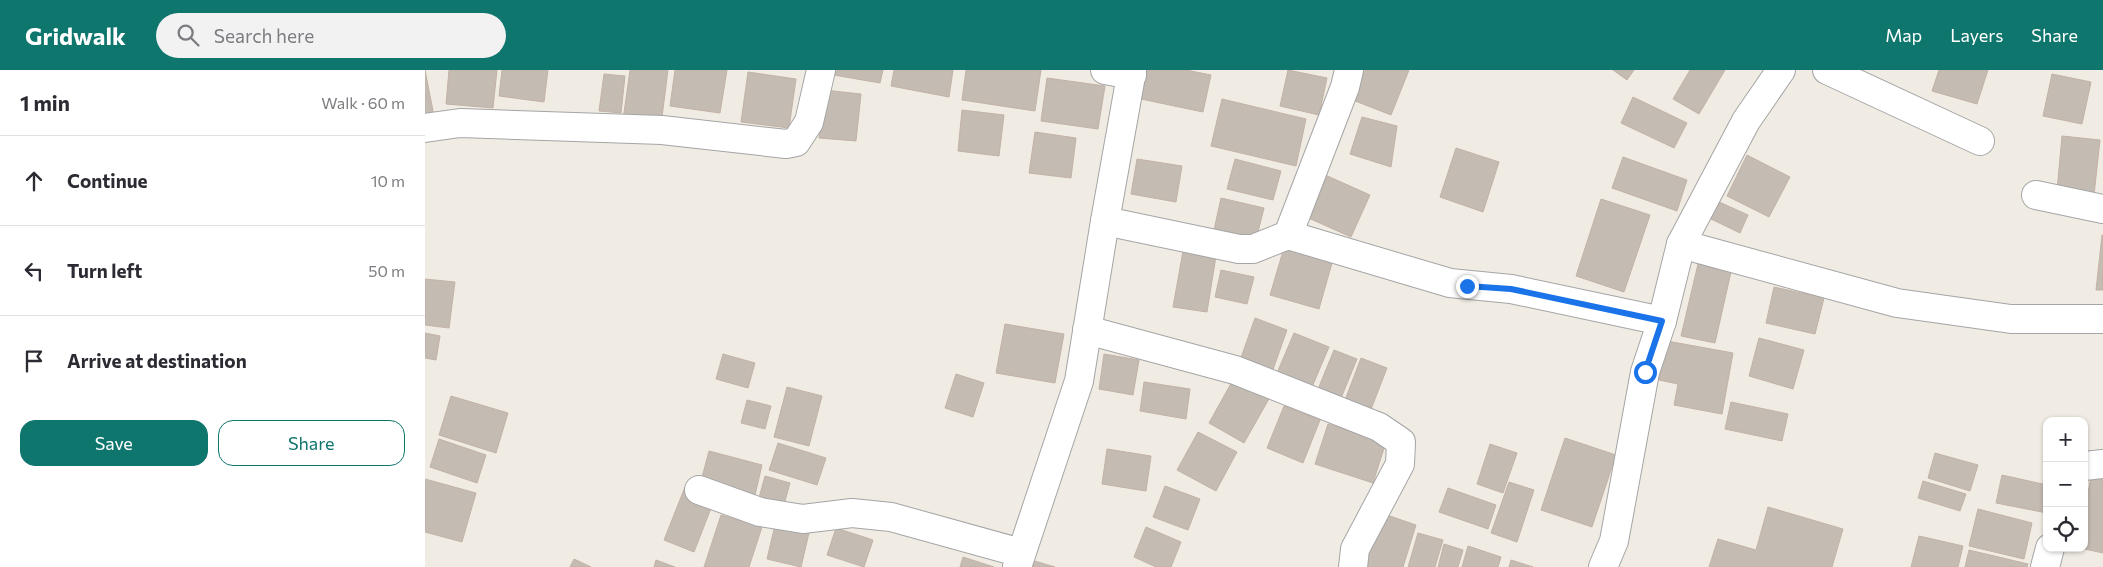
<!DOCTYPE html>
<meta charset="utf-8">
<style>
body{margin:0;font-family:Commissioner,sans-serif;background:#f2f2f3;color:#2b2b33}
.controls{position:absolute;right:15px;bottom:15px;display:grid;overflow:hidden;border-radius:10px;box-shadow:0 1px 4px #0004}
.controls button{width:45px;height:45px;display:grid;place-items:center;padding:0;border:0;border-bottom:1px solid #e1e1e2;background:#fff;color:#2b2b33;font:25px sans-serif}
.stop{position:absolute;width:15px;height:15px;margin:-11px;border:4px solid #1a73e8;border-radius:50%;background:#fff}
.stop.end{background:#1a73e8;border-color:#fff;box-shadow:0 1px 5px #0008}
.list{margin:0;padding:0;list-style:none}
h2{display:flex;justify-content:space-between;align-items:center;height:65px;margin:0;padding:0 20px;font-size:21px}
h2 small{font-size:16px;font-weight:400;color:#7c7c81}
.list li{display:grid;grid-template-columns:32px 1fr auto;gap:15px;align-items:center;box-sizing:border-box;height:90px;padding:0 20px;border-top:1px solid #e1e1e2}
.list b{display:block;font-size:19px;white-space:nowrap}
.list em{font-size:16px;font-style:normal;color:#7c7c81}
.actions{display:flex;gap:10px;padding:15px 20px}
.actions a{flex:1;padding:11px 0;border:1px solid #0f766e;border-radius:15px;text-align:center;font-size:18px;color:#0f766e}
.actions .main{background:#0f766e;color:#fff}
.icon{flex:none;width:28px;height:28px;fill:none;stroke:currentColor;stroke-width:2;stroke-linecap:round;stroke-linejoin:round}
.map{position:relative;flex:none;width:1678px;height:497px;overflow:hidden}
header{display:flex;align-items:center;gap:30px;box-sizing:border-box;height:70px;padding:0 25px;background:#0f766e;color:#fff}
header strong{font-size:24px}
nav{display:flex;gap:28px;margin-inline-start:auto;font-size:18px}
.search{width:350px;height:45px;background:#f2f2f3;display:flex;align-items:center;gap:12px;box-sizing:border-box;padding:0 18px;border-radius:28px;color:#7c7c81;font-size:19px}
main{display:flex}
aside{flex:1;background:#fff}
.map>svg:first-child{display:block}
.building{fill:#c4bbb3;stroke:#c3b2a5}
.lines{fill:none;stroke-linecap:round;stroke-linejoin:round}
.minor-casing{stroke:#a5a5a5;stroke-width:30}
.minor{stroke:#fff;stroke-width:28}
.route{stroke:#1a73e8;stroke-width:6}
</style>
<header>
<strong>Gridwalk</strong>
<div class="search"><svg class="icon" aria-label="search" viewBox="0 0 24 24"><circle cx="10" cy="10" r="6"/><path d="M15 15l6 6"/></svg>Search here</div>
<nav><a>Map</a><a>Layers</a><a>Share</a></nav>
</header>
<main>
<aside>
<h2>1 min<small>Walk · 60 m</small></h2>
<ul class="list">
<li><svg class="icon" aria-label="ahead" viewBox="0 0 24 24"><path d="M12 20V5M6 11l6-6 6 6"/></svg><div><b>Continue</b></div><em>10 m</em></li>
<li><svg class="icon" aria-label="left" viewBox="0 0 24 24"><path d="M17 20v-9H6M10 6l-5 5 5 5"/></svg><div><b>Turn left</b></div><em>50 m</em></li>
<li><svg class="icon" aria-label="arrive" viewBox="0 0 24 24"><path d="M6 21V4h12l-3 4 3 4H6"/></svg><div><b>Arrive at destination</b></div></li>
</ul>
<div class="actions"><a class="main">Save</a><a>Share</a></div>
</aside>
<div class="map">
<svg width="1678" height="497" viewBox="0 0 1678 497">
<rect width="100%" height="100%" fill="#f0ece4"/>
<!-- building -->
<g class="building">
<path d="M0 0 9 46 0 47Z"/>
<path d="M24 0H72L68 38 21 34Z"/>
<path d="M77 0H123L119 32 74 26Z"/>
<path d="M205 0H243L236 55 198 50Z"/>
<path d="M250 0H302L295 43 245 36Z"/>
<path d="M404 0H458L455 13 403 4Z"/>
<path d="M469 0H528L524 27 466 16Z"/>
<path d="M541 0H616L610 41 537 30Z"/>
<path d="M717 0H761L786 5 778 42 711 28Z"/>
<path d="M863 0 902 8 894 45 855 36Z"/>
<path d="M937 0H984L966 45 925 29Z"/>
<path d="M1188 0H1209L1202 10Z"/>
<path d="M1265 0H1300L1274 44 1248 29Z"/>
<path d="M1514 0H1563L1552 34 1507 21Z"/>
<path d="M323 2 371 9 364 58 316 52Z"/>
<path d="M179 4 200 6 196 43 174 41Z"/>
<path d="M1627 4 1666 12 1657 54 1618 46Z"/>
<path d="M622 8 680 16 673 59 616 51Z"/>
<path d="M399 20 436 24 431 71 394 68Z"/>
<path d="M1208 27 1262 53 1249 78 1196 53Z"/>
<path d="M797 29 881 49 871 96 786 76Z"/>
<path d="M537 40 579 45 574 86 533 81Z"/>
<path d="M937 47 972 56 966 97 925 84Z"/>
<path d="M610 62 651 68 646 108 604 103Z"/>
<path d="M1637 66 1675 70 1669 125 1632 121Z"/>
<path d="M1031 78 1074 92 1058 142 1015 127Z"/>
<path d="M1322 85 1365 107 1344 147 1302 126Z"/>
<path d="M1198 87 1262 110 1252 141 1187 118Z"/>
<path d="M712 89 757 96 751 132 706 124Z"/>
<path d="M810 89 856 101 848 130 802 119Z"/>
<path d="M898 104 945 125 926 167 879 146Z"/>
<path d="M796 128 839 138 831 170 789 160Z"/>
<path d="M1176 129 1225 145 1199 222 1151 206Z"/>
<path d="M1292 131 1323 145 1315 163 1284 148Z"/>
<path d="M1677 165H1678V220H1671Z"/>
<path d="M861 171 909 186 894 239 845 225Z"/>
<path d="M758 181 791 186 782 242 748 237Z"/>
<path d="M1273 194 1306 202 1290 273 1256 266Z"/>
<path d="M796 200 829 207 822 234 790 227Z"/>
<path d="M0 209 30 212 24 258 0 255Z"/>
<path d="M1349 217 1399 228 1390 264 1341 253Z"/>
<path d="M830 248 862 260 845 308 813 296Z"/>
<path d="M580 254 639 264 630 313 571 303Z"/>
<path d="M0 263 15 266 11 290 0 288Z"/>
<path d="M869 263 904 277 884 324 849 310Z"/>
<path d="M1334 268 1379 280 1368 319 1324 306Z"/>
<path d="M1242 271 1308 283 1297 344 1249 335 1253 314 1234 310Z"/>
<path d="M909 280 932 289 912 338 889 329Z"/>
<path d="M298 284 330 293 323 318 291 309Z"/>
<path d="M679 284 714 290 708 325 674 319Z"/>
<path d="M936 288 962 298 943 347 917 338Z"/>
<path d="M531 304 559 313 548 347 520 338Z"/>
<path d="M809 308 845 327 819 373 784 353Z"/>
<path d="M719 312 765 319 761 349 715 341Z"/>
<path d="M362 317 397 326 384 376 349 367Z"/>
<path d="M26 326 83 343 71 383 14 365Z"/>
<path d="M322 330 346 336 340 359 316 353Z"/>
<path d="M1306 332 1363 344 1357 371 1300 359Z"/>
<path d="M859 336 895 350 878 393 842 378Z"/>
<path d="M903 354 961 372 948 413 890 394Z"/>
<path d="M773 362 812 382 791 421 752 400Z"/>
<path d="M1140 368 1191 385 1167 457 1116 440Z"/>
<path d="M14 369 61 385 52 413 5 397Z"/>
<path d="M353 373 401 388 392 415 344 400Z"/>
<path d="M1065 374 1092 383 1078 423 1052 414Z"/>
<path d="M682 379 726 386 721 421 677 414Z"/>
<path d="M284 381 337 395 330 425 276 411Z"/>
<path d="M1510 383 1553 395 1545 421 1503 408Z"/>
<path d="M1577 405 1622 415V443L1571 433Z"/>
<path d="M340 406 365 413 357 442 332 435Z"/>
<path d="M1666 408 1678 410V483L1655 478H1659V442Z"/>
<path d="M0 409 51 423 37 472 0 462Z"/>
<path d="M1498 411 1541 424 1535 441 1493 428Z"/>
<path d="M1084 412 1109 420 1092 472 1066 463Z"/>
<path d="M740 416 775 429 763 460 728 447Z"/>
<path d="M260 417 290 428 269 482 239 470Z"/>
<path d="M1023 418 1071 435 1063 459 1014 442Z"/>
<path d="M1343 437 1418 459 1407 497H1284L1293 469 1331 480Z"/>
<path d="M1553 439 1607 453 1599 489 1544 476Z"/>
<path d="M956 443 991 455 978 497H938Z"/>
<path d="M296 445 337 457 324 497H279Z"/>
<path d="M350 455 384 463 376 497 342 489Z"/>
<path d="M721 457 756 472 746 497H731L709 487Z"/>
<path d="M411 458 448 470 439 497 402 485Z"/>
<path d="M993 463 1018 470 1010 497H983Z"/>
<path d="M1494 466 1538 476 1533 497H1486Z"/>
<path d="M1019 474 1038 480 1033 497H1013Z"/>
<path d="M1043 476 1076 487 1073 497H1037Z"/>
<path d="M1544 480 1603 494 1602 497H1540Z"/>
<path d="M538 487 569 497H535Z"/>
<path d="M149 489 166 497H145Z"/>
<path d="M231 490 250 497H229Z"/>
<path d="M606 490 630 497H604Z"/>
<path d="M1086 490 1108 497H1084Z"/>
</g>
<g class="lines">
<!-- minor casing -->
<g class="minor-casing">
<g id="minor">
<path d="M680 0 707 5"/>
<path d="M1402 0 1555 71"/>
<path d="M0 58 35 53 237 60 361 74 371 72 384 52 396 0"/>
<path d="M1611 125 1678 139"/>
<path d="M680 151 814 179H828L863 165 1025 213 1086 219 1237 251"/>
<path d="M863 165 920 17 924 0"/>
<path d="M1256 174 1472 233 1586 249H1678"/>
<path d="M662 260 810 300 954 357 976 372 975 394 930 479 928 497"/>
<path d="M1659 396 1678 394"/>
<path d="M274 420 335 442 378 449 427 443 466 447 596 483"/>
<path d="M592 497 654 311 680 151 707 0"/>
<path d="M1178 497 1189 471 1220 302 1237 251 1256 174 1321 51 1356 0"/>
<path d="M1620 497 1625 478"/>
</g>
</g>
<!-- minor -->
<use href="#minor" class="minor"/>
</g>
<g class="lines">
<!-- route -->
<path class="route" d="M1042 216 1086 219 1237 251 1220 302"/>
</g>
</svg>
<div class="controls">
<button>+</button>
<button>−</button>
<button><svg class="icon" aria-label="locate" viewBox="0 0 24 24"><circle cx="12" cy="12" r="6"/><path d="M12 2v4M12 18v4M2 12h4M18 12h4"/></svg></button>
</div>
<div class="stop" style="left:1220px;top:302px"></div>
<div class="stop end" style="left:1042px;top:216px"></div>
</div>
</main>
